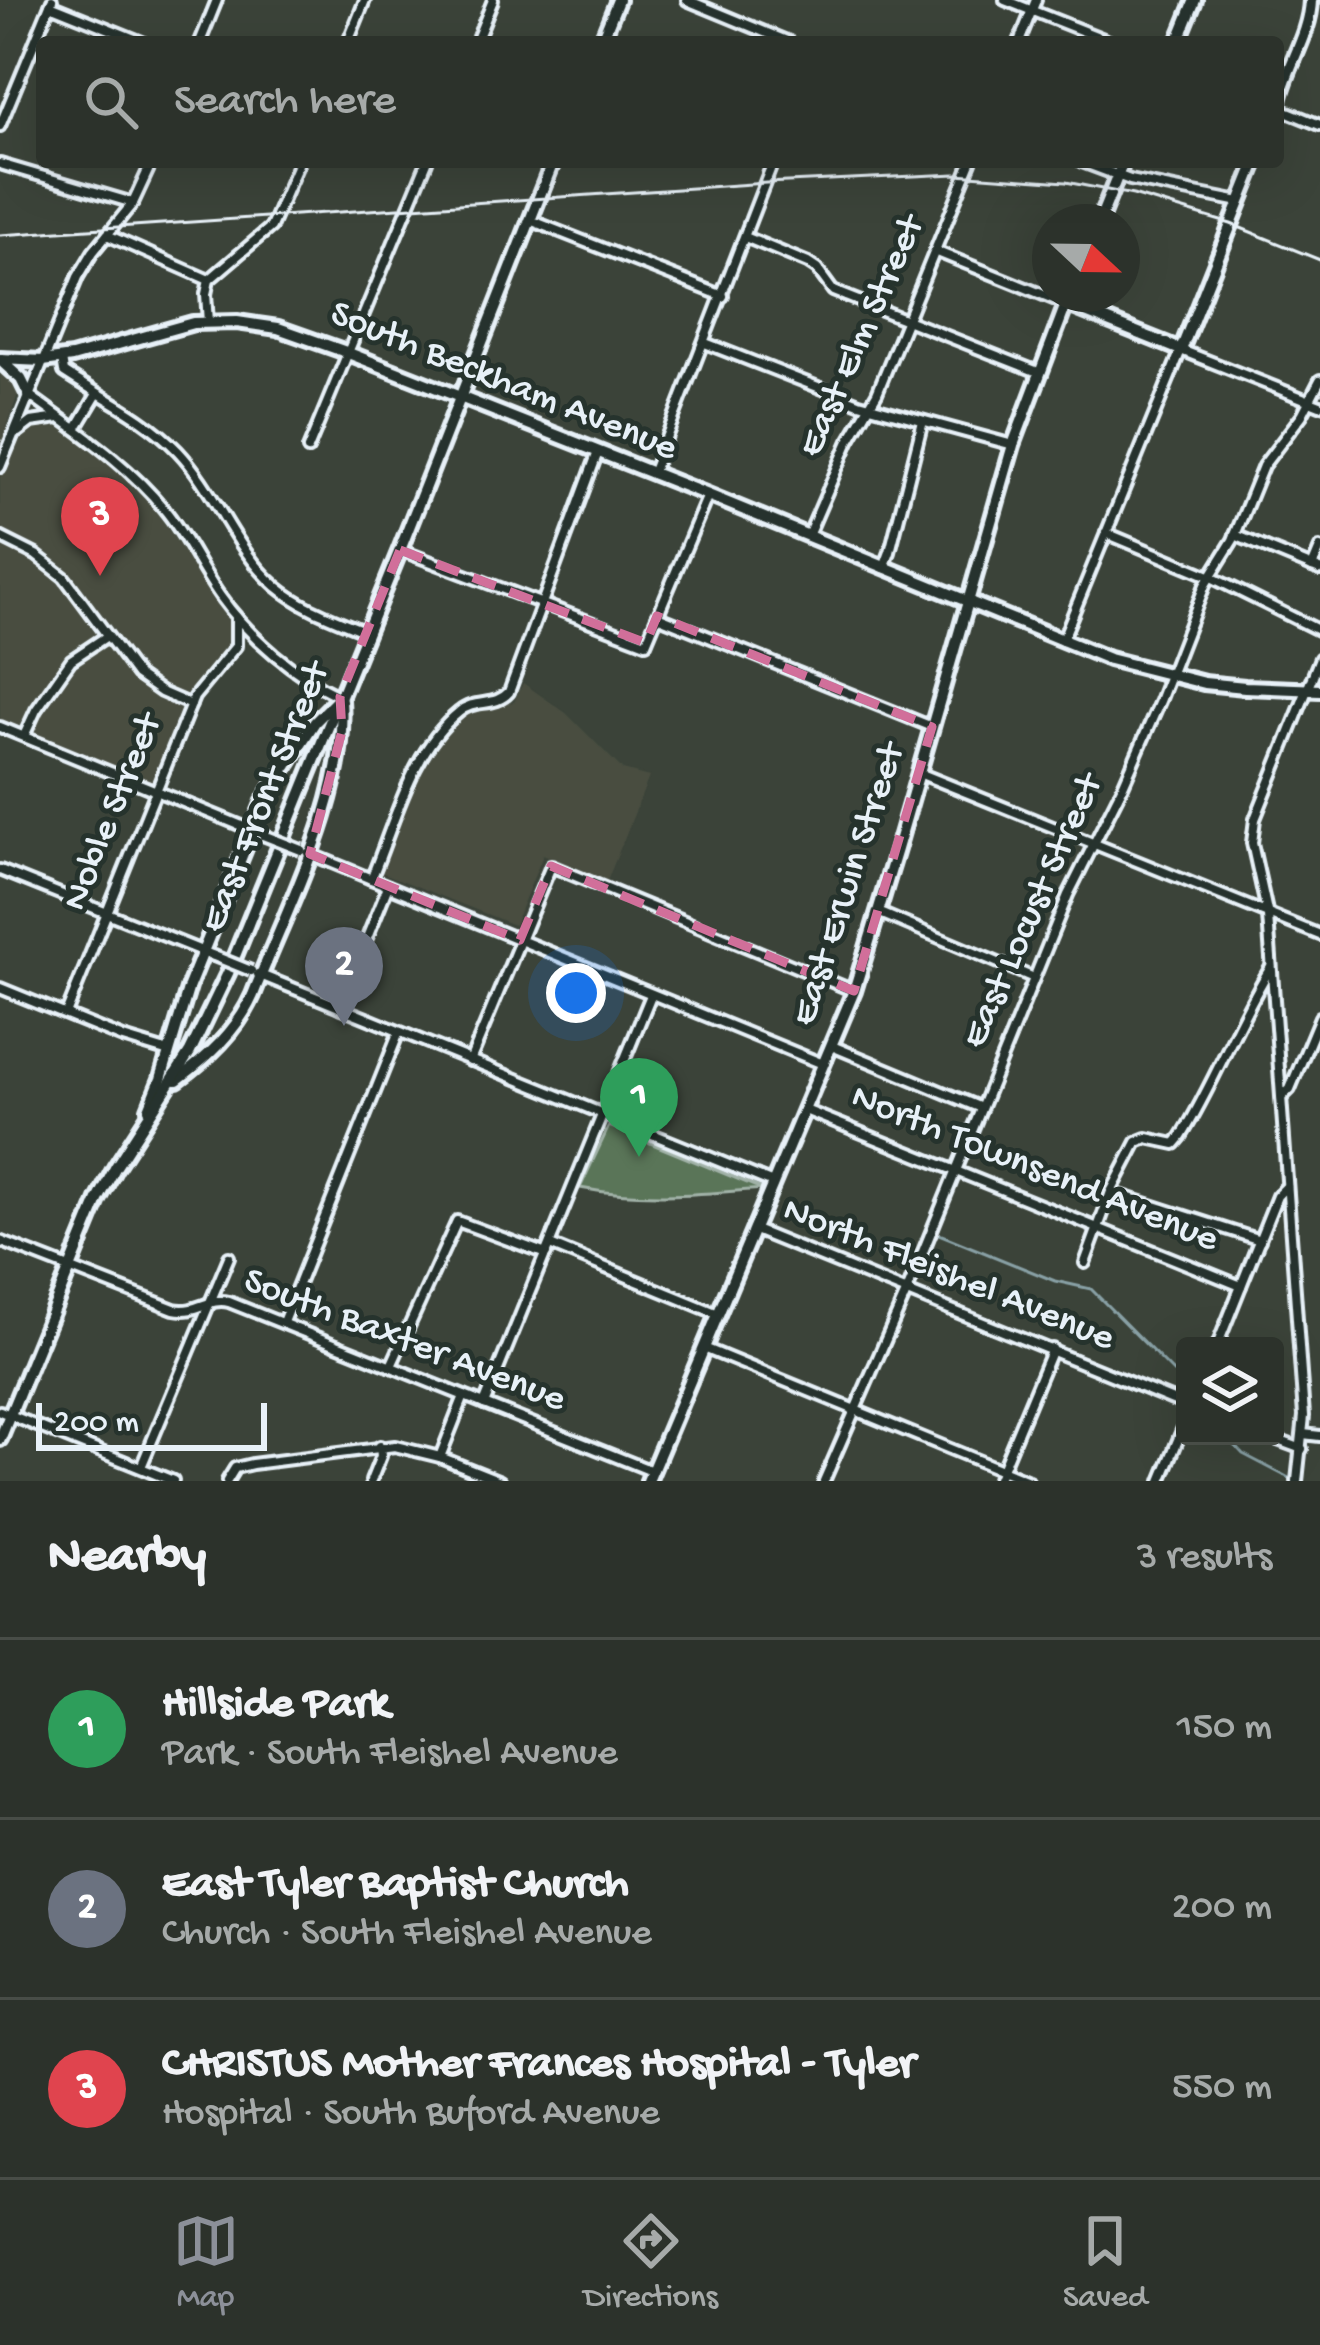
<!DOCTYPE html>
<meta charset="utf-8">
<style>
body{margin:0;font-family:"Gochi Hand",sans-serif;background:#383e37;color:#f1f3f6}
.controls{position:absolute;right:36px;bottom:36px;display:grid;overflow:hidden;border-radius:12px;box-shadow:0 12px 48px #0002}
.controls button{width:108px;height:108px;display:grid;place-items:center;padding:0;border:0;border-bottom:3px solid #484d47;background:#2c322b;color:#f1f3f6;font:60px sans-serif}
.compass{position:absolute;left:1032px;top:204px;width:108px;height:108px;border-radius:50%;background:#2c322b;box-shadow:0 12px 48px #0002;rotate:112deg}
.scale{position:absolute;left:36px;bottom:30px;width:231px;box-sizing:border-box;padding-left:12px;border:6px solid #e8f1f8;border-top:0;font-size:33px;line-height:42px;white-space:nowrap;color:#e8f1f8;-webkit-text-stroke:9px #26332d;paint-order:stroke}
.you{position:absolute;left:576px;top:993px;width:42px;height:42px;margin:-30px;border:9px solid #fff;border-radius:50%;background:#1a73e8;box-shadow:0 0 0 18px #1a73e833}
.badge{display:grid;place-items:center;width:78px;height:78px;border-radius:50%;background:#8c9099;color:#fff;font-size:39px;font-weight:700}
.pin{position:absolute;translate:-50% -99px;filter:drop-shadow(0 3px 6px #0008)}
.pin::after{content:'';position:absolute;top:63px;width:42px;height:36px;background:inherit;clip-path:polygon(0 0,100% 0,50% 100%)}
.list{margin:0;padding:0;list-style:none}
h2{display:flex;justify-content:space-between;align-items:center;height:156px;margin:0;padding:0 48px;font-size:51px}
h2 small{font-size:39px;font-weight:400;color:#a6aaa9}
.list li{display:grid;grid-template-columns:78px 1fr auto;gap:36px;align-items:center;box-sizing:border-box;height:180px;padding:0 48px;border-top:3px solid #484d47}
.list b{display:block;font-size:45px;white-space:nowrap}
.list p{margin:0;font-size:39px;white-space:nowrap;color:#a6aaa9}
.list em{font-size:39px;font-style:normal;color:#a6aaa9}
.icon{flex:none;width:66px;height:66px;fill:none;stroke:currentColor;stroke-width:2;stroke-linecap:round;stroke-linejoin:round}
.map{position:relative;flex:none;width:1320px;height:1481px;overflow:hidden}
.search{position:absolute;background:#2c322b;box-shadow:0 12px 48px #0002;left:36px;right:36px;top:36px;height:132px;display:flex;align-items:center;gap:30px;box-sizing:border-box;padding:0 42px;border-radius:12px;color:#a6aaa9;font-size:45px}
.sheet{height:696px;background:#2c322b}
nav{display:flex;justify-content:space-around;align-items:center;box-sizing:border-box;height:168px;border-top:3px solid #484d47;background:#2c322b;font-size:33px;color:#a6aaa9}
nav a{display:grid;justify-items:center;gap:6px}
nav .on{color:#8c9099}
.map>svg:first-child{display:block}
.built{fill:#494e41}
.green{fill:#5a7459;stroke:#a1b2a8;stroke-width:3}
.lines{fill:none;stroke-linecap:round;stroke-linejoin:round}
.stream{stroke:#89a1a6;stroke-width:3}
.minor-casing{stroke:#e8f1f8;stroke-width:16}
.major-casing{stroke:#e8f1f8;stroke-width:20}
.minor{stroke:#26332d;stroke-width:8}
.major{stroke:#26332d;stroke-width:10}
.rail{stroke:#e8f1f8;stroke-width:3}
.minor-bridge-casing{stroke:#e8f1f8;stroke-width:16;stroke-linecap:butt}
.minor-bridge{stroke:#26332d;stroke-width:8}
.marked{fill:none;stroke:#d16f9a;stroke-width:9;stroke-dasharray:24 15;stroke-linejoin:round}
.labels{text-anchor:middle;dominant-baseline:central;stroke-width:10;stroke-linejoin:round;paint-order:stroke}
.street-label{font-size:39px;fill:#e8f1f8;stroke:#26332d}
</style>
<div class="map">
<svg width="1320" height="1481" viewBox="0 0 1320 1481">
<rect width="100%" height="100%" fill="#3b4339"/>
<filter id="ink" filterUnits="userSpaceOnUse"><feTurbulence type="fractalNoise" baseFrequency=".00833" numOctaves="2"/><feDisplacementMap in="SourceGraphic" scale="24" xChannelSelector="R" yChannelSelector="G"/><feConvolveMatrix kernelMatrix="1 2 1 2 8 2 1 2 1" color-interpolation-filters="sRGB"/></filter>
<g filter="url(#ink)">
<!-- built -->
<g class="built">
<path d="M0 373 9 378 19 391 1 445 11 449 23 434 40 426H58L73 433 123 473 151 503 229 620 231 634 226 652 191 688 154 781 151 783 0 721Z"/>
<path d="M523 683 566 713 623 770 649 777 607 881 543 855 514 925 381 872 422 767 433 747 467 713 514 702Z"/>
</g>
<!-- green -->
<path class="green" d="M609 1126 762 1189C700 1194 641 1200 580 1188Z"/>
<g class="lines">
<!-- stream -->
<g class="stream">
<path d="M939 1234 1055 1281 1091 1289 1182 1381"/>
<path d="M1226 1436 1243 1454 1289 1478"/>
</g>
<!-- minor casing -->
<g class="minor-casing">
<g id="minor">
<path d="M687 0 789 42"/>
<path d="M1005 0 1111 42"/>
<path d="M50 5 142 42"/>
<path d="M200 42 217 0"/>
<path d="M348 42 365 0"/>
<path d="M476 42 493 0"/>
<path d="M1019 42 1036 0"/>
<path d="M1278 108 1320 125"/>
<path d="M0 126 52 0"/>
<path d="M1082 162 1130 180 1240 202"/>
<path d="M0 164 133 203"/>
<path d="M530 220 723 296"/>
<path d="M107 235 209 280"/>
<path d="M745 237 808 263 817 269 833 291 1038 372"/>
<path d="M935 251 1066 304"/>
<path d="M208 322 206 294 209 280 271 227 299 162"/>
<path d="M705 343 859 403 1013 445"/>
<path d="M62 359 64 372C103 398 144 416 178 451 216 491 234 549 276 586 302 608 335 619 366 632"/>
<path d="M29 395C76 430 127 463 164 509 186 535 200 568 220 596 250 638 294 675 340 697"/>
<path d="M76 429 97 394"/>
<path d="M18 432 31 422 59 418"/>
<path d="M308 449 427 162"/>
<path d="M0 467 78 277 93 252 133 203 152 162"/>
<path d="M652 474 773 162"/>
<path d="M1106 533 1209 576 1320 631"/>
<path d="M1235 535 1320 570"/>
<path d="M808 536 849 441 877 393 971 162"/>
<path d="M0 537 36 555 64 577 137 675 161 692 191 705"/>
<path d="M400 550 646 643 708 495"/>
<path d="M1312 567 1320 548"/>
<path d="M884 568 890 552 923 421"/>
<path d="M657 616 932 727"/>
<path d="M1062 641 1181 350 1320 405"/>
<path d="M0 727 254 831"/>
<path d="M24 736 36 710 71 660 107 636"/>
<path d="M919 773 1320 935"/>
<path d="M308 853 823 1064"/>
<path d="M0 870 214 956"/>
<path d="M371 879C395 823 410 752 459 712 475 698 495 708 509 692L598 452"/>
<path d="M878 912 1034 978"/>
<path d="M258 974 773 1183"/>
<path d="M0 988 123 1038 169 1052"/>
<path d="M339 1007 388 886"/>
<path d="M66 1014 194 697 236 646V617"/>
<path d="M832 1046 981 1108"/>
<path d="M470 1061 551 866 854 991"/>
<path d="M1282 1097 1290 1089 1320 1017"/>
<path d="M805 1110 1241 1286"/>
<path d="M1111 1192 1260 1240"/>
<path d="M755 1230 1185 1405"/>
<path d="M0 1241 174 1309C198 1314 208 1297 229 1302L652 1471"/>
<path d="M550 1245 718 1314"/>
<path d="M1085 1263 1111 1192 1137 1142 1147 1138 1175 1144 1181 1137C1215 1082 1237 1022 1271 967"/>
<path d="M283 1322 399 1032"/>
<path d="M1217 1346 1277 1196 1287 1186"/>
<path d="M704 1348 1028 1481"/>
<path d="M391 1366 457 1221 546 1254"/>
<path d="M484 1404 651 995"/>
<path d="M0 1411 173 1481"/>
<path d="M1303 1434 1320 1436"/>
<path d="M1267 1436 1302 1449"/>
<path d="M440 1457 464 1396"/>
<path d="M141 1467 229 1257"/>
<path d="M227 1481 235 1468 252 1464 395 1446 440 1457 500 1481"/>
<path d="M371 1481 381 1456 380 1446"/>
<path d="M824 1481 907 1291 1068 895 1122 788 1160 701 1205 585 1233 540 1263 466 1302 415 1320 380"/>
<path d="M997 1481 1052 1349"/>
<path d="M1161 1481 1185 1423"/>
<path d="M1297 1481 1304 1416 1268 916 1252 843 1255 819 1320 658"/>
</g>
</g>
<!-- major casing -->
<g class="major-casing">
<g id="major">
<path d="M601 42 618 0"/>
<path d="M1178 42 1195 0"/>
<path d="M1278 106C1284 70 1310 36 1311 0"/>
<path d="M1099 222 1123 162"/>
<path d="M1066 304 1181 350 1256 162"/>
<path d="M0 359 43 361 72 357 193 323 237 322 278 328 346 352 708 495 1109 659 1204 683 1245 687 1320 690"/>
<path d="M0 360 21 379 29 395"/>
<path d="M177 1080C208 1057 237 1031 253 995 287 907 348 796 341 700"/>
<path d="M149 1109 161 1079 189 986 265 799 315 722 338 699"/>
<path d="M0 1439 98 1200 115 1168 190 1052 228 973 400 550 553 162"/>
<path d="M648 1481 854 991 897 849 1013 445 1070 294"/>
</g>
</g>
<!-- minor -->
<use href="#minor" class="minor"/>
<!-- major -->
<use href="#major" class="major"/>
<!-- rail -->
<path class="rail" d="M0 235 766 183 956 174 1066 182 1133 195 1231 224 1320 260"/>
<!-- minor-bridge casing -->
<g class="minor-bridge-casing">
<g id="minor-bridge">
<path d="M263 835 301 850"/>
<path d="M214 956 251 971"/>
</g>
</g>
<!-- minor-bridge -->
<use href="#minor-bridge" class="minor-bridge"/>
</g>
</g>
<!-- marked area -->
<path class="marked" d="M400 550 646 643 657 616 932 727 854 991 551 866 520 940 310 854 342 731 340 697Z"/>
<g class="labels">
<!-- street labels -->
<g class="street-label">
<text transform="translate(863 337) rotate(-66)">East Elm Street</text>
<text transform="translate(503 383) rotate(22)">South Beckham Avenue</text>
<text transform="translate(267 798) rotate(-68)">East Front Street</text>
<text transform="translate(114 813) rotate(-68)">Noble Street</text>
<text transform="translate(850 885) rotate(-72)">East Erwin Street</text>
<text transform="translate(1034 912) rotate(-66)">East Locust Street</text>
<text transform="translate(1034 1170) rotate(22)">North Townsend Avenue</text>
<text transform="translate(948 1276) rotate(22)">North Fleishel Avenue</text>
<text transform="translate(404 1342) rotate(21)">South Baxter Avenue</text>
</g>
</g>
</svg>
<div class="controls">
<button><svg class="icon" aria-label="layers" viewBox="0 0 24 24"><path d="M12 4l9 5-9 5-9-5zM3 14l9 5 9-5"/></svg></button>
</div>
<svg class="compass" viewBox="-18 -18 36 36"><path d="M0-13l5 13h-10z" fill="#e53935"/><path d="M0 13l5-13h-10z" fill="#a6aaa9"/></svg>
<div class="scale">200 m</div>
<div class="you"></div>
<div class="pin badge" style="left:639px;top:1157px;background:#2e9e5b">1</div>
<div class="pin badge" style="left:344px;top:1026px;background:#6b7280">2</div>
<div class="pin badge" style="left:100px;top:576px;background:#e0444e">3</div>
<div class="search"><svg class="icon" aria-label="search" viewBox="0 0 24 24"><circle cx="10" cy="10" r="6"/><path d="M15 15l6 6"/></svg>Search here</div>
</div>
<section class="sheet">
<h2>Nearby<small>3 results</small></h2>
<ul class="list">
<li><span class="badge" style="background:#2e9e5b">1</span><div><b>Hillside Park</b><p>Park · South Fleishel Avenue</p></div><em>150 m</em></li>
<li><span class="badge" style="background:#6b7280">2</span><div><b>East Tyler Baptist Church</b><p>Church · South Fleishel Avenue</p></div><em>200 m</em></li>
<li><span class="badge" style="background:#e0444e">3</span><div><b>CHRISTUS Mother Frances Hospital - Tyler</b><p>Hospital · South Buford Avenue</p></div><em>550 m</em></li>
</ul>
</section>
<nav>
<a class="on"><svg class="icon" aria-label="map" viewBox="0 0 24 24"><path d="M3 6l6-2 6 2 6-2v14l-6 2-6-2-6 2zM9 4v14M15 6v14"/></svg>Map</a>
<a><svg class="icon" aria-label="directions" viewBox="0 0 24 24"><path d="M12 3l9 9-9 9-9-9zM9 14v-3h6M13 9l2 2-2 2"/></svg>Directions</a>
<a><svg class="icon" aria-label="saved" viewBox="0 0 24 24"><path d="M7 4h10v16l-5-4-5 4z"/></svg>Saved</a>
</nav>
